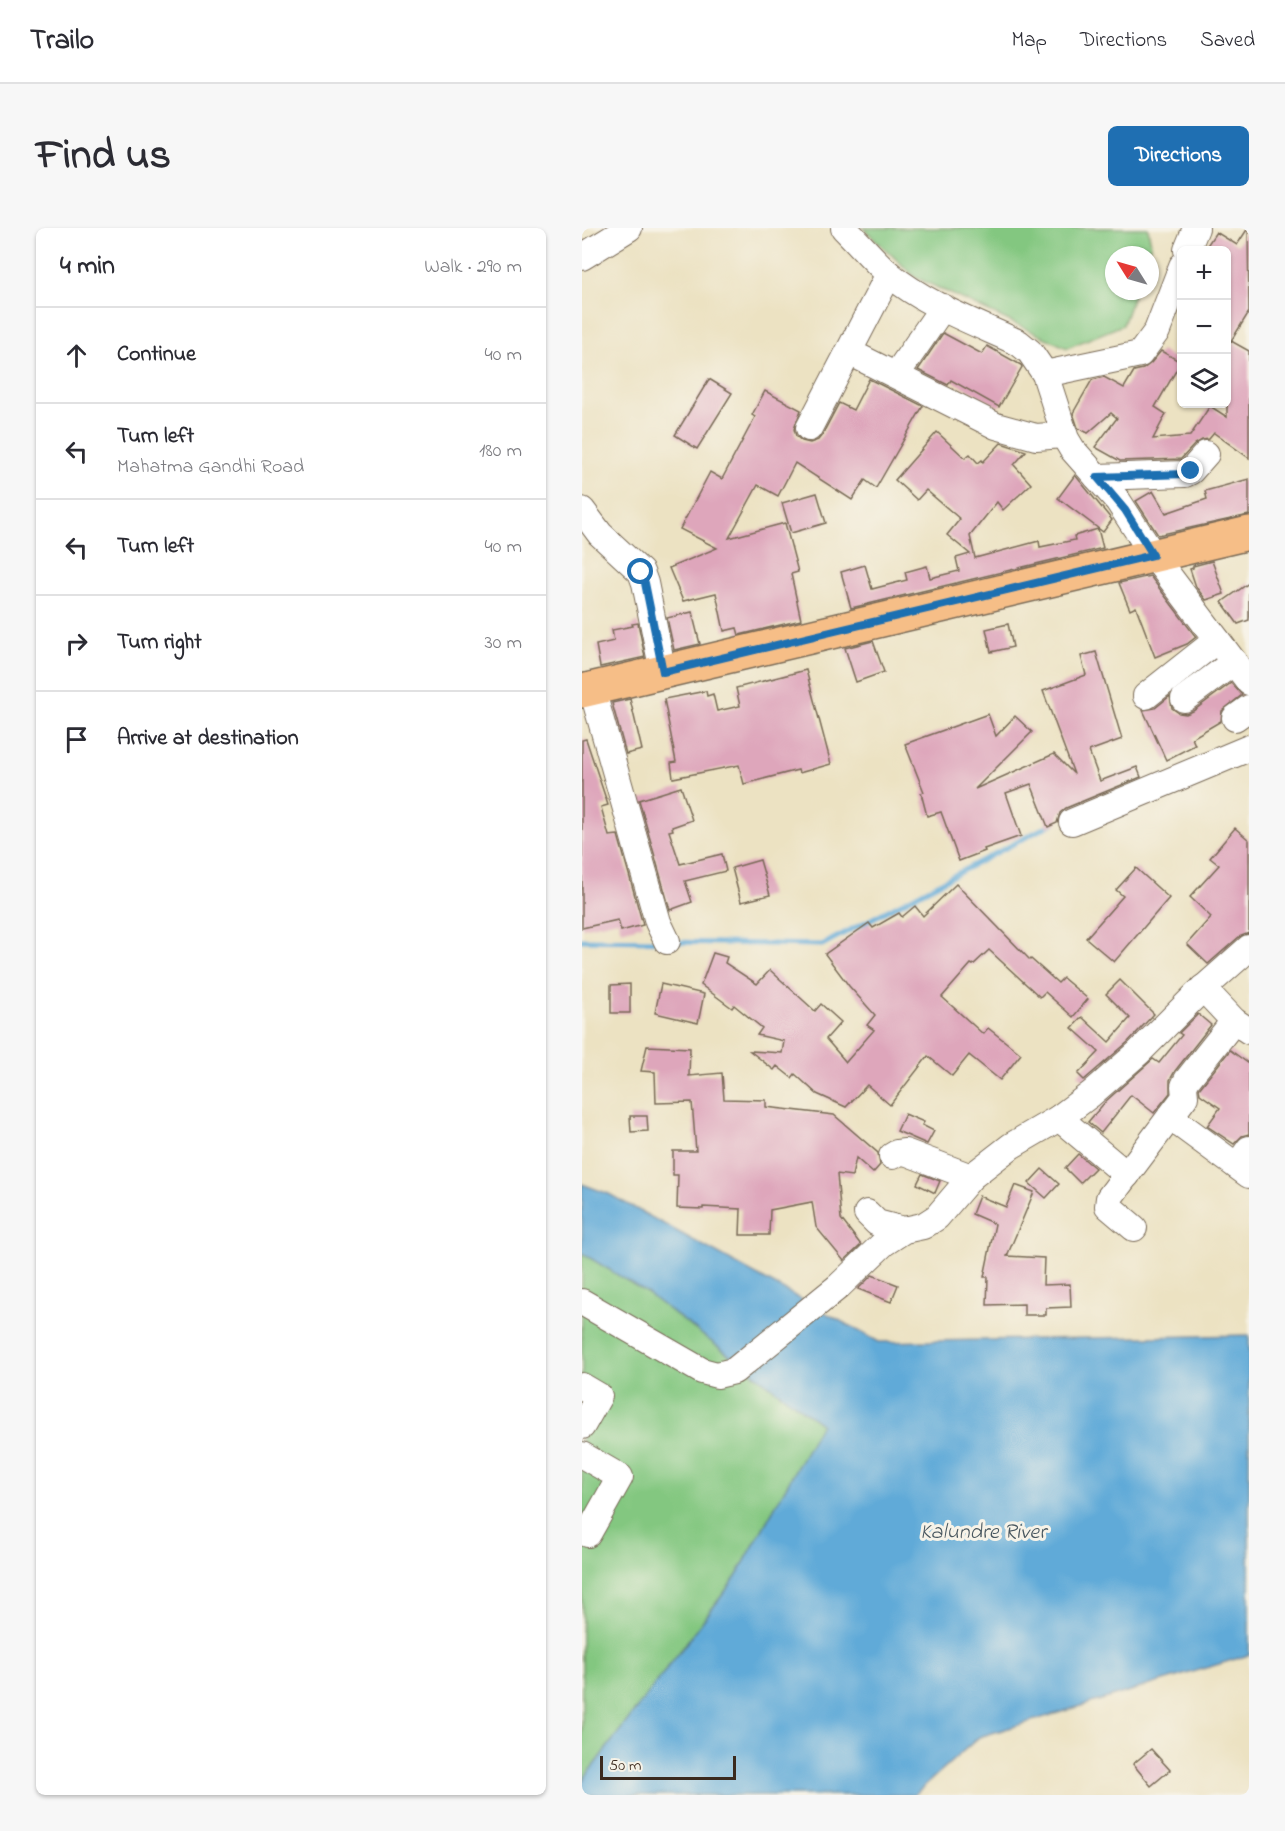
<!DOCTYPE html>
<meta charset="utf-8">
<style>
body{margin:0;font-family:"Indie Flower",sans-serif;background:#f7f7f7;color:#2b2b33}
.controls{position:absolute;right:18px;top:18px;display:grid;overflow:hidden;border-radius:9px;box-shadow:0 2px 4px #0004}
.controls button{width:54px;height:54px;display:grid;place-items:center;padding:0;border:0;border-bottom:2px solid #e1e1e2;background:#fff;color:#2b2b33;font:30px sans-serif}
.compass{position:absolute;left:523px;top:18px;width:54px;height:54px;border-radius:50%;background:#fff;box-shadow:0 2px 4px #0004;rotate:307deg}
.scale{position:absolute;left:18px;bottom:15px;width:136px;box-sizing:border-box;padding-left:6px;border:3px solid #3b2a1e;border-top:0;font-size:16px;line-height:21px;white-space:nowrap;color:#3b2a1e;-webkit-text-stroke:4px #f7f3e8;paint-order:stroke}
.stop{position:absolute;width:18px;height:18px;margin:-14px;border:4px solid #1f6fb2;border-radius:50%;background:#fff}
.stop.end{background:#1f6fb2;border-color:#fff;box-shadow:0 2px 6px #0008}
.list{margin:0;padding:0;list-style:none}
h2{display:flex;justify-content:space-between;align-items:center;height:78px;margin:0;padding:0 24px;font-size:26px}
h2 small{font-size:20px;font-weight:400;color:#7c7c81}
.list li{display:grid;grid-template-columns:39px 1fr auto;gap:18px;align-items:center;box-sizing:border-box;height:96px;padding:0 24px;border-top:2px solid #e1e1e2}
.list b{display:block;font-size:22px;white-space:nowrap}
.list p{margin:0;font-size:20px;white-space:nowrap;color:#7c7c81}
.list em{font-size:20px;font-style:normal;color:#7c7c81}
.icon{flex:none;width:33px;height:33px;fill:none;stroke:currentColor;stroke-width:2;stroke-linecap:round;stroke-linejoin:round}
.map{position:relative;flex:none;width:667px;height:1567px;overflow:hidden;border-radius:9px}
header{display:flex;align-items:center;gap:36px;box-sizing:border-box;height:84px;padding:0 30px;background:#fff;border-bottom:2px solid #e1e1e2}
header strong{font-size:28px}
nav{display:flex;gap:33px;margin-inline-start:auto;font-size:21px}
.intro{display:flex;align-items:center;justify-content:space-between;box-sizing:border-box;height:144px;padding:0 36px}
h1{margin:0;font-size:42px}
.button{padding:15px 27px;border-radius:9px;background:#1f6fb2;color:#fff;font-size:21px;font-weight:700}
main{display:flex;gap:36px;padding:0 36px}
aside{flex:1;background:#fff;border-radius:9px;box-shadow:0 2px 4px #0004}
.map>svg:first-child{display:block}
.green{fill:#83c780;stroke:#5f784f;stroke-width:1.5}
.water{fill:#61aad8;stroke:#4e6a7b;stroke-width:1.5}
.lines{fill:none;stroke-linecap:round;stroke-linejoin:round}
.stream{stroke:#61aad8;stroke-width:5}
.building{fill:#dea6bb}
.minor-casing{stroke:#796a57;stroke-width:28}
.major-casing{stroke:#796a57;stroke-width:36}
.minor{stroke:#fff;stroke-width:26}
.major{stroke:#f6be87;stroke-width:33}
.route{stroke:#1f6fb2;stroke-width:8}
.labels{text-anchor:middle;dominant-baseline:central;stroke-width:6;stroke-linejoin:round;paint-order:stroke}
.water-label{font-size:22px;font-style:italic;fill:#48575f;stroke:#f7f3e8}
</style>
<header>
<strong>Trailo</strong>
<nav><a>Map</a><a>Directions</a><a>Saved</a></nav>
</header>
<div class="intro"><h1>Find us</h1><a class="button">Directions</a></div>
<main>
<aside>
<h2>4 min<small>Walk · 290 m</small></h2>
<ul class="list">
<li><svg class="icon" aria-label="ahead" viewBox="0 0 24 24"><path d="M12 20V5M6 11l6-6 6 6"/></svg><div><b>Continue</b></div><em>40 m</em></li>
<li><svg class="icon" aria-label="left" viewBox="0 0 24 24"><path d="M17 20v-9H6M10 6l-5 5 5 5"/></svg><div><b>Turn left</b><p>Mahatma Gandhi Road</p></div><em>180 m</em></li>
<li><svg class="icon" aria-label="left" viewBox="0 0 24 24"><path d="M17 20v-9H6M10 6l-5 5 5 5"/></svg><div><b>Turn left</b></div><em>40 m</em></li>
<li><svg class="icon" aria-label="right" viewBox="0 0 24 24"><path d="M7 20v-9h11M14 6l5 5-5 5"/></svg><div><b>Turn right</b></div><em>30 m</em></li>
<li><svg class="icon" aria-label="arrive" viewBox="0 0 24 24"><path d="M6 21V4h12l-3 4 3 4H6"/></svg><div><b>Arrive at destination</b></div></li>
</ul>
</aside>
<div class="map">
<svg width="667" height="1567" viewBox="0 0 667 1567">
<rect width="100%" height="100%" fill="#f7f3e8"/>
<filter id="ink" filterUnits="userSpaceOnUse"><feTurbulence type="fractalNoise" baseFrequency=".0167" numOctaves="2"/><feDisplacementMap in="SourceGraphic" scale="12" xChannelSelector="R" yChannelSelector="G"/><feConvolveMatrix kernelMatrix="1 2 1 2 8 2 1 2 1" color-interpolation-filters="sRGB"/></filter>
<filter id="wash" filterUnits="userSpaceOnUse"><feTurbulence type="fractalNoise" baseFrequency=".008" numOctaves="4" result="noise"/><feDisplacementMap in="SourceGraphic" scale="24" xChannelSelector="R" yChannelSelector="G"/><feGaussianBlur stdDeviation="1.35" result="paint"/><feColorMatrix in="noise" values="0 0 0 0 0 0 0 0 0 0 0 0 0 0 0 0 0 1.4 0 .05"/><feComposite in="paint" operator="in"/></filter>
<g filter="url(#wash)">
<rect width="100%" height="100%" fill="#ece2c2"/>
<!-- green -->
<g class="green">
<path d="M281 0H566L569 16 565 27H532V63H553L541 97 485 120 333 49Z"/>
<path d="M0 1025 62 1063 239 1196 154 1349 0 1553Z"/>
</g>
<!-- water -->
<path class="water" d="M0 956 27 966 297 1114 667 1107V1427L397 1509 332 1567H0V1553L154 1349 239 1196 62 1063 0 1025Z"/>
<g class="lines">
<!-- stream -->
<g class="stream">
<path d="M0 712 78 713"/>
<path d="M90 714 240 717 471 595"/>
</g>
</g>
<g id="blocks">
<!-- building -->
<g class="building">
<path d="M666 0 667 84 649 113 667 123V230L632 205 627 211 620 212 613 216 599 231 538 233 513 219 535 190 529 185 506 205 496 200 491 185 510 152 522 149 542 160 552 143 561 141 569 135 579 123 599 134 573 179 584 186 571 211 608 208 628 178 645 189V22H622L634 4 655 17Z"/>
<path d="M361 105 400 126 405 118 439 137 440 139 417 179 369 152 366 157 336 142Z"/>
<path d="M127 151 150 165 115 221 93 207Z"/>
<path d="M287 151 341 178 294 260 283 252 270 272 213 235 196 268 176 257 147 310 203 295 216 344 209 346 219 392 157 407 155 400 142 403 134 365 101 373 87 340 135 320 98 301 128 244 140 251 173 189 170 187 183 163 219 182 212 201 214 208 220 213 228 215 236 212 240 207 257 175 271 182Z"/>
<path d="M355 204 383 230 388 226 396 235 400 232 401 234 419 215 444 223 432 237 449 256 421 282 415 274 388 308 393 330 457 313 458 319 493 312 492 308 516 301 521 320 269 380 259 344 283 337 290 361 325 352 323 344 345 338 348 350 377 343 374 330 388 326 365 307 378 291 344 262 335 272 313 252Z"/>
<path d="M493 247 530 292 521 304 476 270Z"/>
<path d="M667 251V287L576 307 554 273 571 263 584 285 625 271 623 263Z"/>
<path d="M235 265 244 295 209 305 200 275Z"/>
<path d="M630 333 642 366 624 372 614 359 608 341 611 340V338Z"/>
<path d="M568 348 614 409 605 416 573 429 554 379 548 382 537 355Z"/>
<path d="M667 355V392L656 396 640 374Z"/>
<path d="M110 384 118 416 92 422 85 390Z"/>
<path d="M56 395 63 429 18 439 14 417 32 413 30 402 51 398 50 396Z"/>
<path d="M426 396 431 419 409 424 404 401Z"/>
<path d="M291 413 302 444 274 454 263 420Z"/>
<path d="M514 424 540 511 507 523 518 553 555 539 559 549 484 580 478 585 475 595 466 599 449 556 424 565 439 608 402 621 403 623 377 633 359 584 345 588 339 565 342 564 323 516 406 486 414 508 433 488 450 504 393 561 472 526 492 546 461 463 504 447 499 428Z"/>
<path d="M224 442 249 536 217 545 216 542 162 556 157 537 91 550 89 535 94 534 82 471 124 463 125 468 131 466 135 483 158 478 154 460Z"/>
<path d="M649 455 660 467 640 483 639 493 610 510 613 517 584 532 561 482 573 480 588 468 590 480 597 485 604 486 611 483Z"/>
<path d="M48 471 60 522 44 526 30 475Z"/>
<path d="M4 511 26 577 19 579 27 608 36 607 61 697 39 703 36 692 0 700V512Z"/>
<path d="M99 559 110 592 90 599 91 602 87 603 98 636 140 626 144 643 103 653 110 674 88 682 57 572Z"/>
<path d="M653 600 667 612V705L657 709 626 736 605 716 629 689 608 669 637 637 628 630Z"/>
<path d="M178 632 188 667 159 674 150 640Z"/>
<path d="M554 640 587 670 532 734 504 710 541 668 534 662Z"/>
<path d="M374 656 448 732 449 731 476 755 481 750 506 771 491 789 463 764 458 769 407 722 391 737 389 736 360 769 401 806 406 800 439 826 418 852 387 827 370 848 346 828 308 877 285 857 264 879 235 866 213 846 210 850 195 838 192 842 168 823 200 825 202 813 175 807 180 800 152 777 150 780 119 757 131 725 145 729 143 735 175 756 188 742 233 783 239 776 259 794 244 811 264 834 292 802 285 797 293 787 267 758 243 726 287 695 291 700 317 685 320 689 333 678 341 688Z"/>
<path d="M538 752 572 786 546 814 502 852 496 846 517 824 490 800 500 789 527 814 548 790 524 766Z"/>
<path d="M48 756V785H29V757Z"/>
<path d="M79 756 122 766 116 795 73 785Z"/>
<path d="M616 786 629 797 593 843 588 852V865L572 885 549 867 519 905 506 894 524 873 571 831 577 835 600 807 597 805Z"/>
<path d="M65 818 108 820 107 848 140 845 142 871 184 872V879L252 887 296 925 298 937 291 945 274 930 270 948 255 946 259 991 279 1017 262 1033 234 999 230 974 188 982 187 1007H158L159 981 121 979V981L95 980 96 947H91V923H114L110 874 74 875 73 844 59 843Z"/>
<path d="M648 822 667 836V906L660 908 652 916 625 898 638 880 618 866 617 861Z"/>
<path d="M323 886 342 894 340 897 352 903 345 916 315 903Z"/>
<path d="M48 888H65L66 903 49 904Z"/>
<path d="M496 926 513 940 498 955 483 940Z"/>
<path d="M460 941 477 956 464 970 447 955Z"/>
<path d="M340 946 358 953 353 965 335 956Z"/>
<path d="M433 957 452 964 425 1028 462 1030 461 1057 488 1056 489 1079 464 1080V1087H442V1076L405 1077 406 1049H402L413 996 390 986 397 968 424 979Z"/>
<path d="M290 1047 316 1057 309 1074 276 1061Z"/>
<path d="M569 1521 588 1542 569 1558 551 1536Z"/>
</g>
</g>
</g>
<g filter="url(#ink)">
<use href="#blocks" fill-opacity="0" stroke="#796a57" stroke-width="1.5"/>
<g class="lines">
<!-- minor casing -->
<g class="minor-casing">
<g id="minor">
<path d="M262 0C277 15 291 32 307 46 344 77 394 95 437 115L448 124 463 146 484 211 490 221 536 273 571 327 667 454"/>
<path d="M605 22 614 0"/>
<path d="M0 29 47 0"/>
<path d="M279 130 414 198 454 209 482 207"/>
<path d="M463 146 558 126 575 103 600 38"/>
<path d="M314 147 361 79"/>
<path d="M227 200 307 46"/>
<path d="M515 249 603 246 609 243 624 226"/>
<path d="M0 282 18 306 59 344 63 355 81 444"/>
<path d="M10 461 76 694 85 713"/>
<path d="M564 468 635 412"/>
<path d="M602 471 652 434"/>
<path d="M653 490 667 480"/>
<path d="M490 594 667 520"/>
<path d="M621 760 652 793 667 803"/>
<path d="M588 889 667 947"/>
<path d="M477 890 545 947"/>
<path d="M310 928 315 925 323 924 389 949"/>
<path d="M655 938 667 921"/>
<path d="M285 985 295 995 322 1002"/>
<path d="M552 1000 526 978 527 970 603 869 602 858 605 852 652 793"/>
<path d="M0 1074 120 1143 135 1147 152 1143 257 1058 302 1015 322 1002 341 998 355 989 389 949 429 918 477 890 509 866 556 825 615 766 667 720"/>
<path d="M0 1158 17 1168 0 1198"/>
<path d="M0 1227 38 1249 6 1306 0 1303"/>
</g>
</g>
<!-- major casing -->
<g class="major-casing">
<path id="major" d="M0 463 667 305"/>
</g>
<!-- minor -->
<use href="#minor" class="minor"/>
<!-- major -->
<use href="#major" class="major"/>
</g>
</g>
<g class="lines" filter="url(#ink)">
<!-- route -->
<path class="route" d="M59 344 63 355 81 444 571 327 543 282 515 249 603 246 609 243"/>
</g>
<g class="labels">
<!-- water labels -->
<g class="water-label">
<text x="401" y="1305">Kalundre River</text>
</g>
</g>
</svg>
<div class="controls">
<button>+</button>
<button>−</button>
<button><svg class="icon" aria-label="layers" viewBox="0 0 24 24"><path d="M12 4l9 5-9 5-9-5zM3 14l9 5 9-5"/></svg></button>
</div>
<svg class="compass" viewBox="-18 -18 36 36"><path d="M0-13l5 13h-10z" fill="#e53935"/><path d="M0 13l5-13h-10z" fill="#7c7c81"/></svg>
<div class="scale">50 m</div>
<div class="stop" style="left:59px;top:344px"></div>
<div class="stop end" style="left:609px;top:243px"></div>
</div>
</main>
